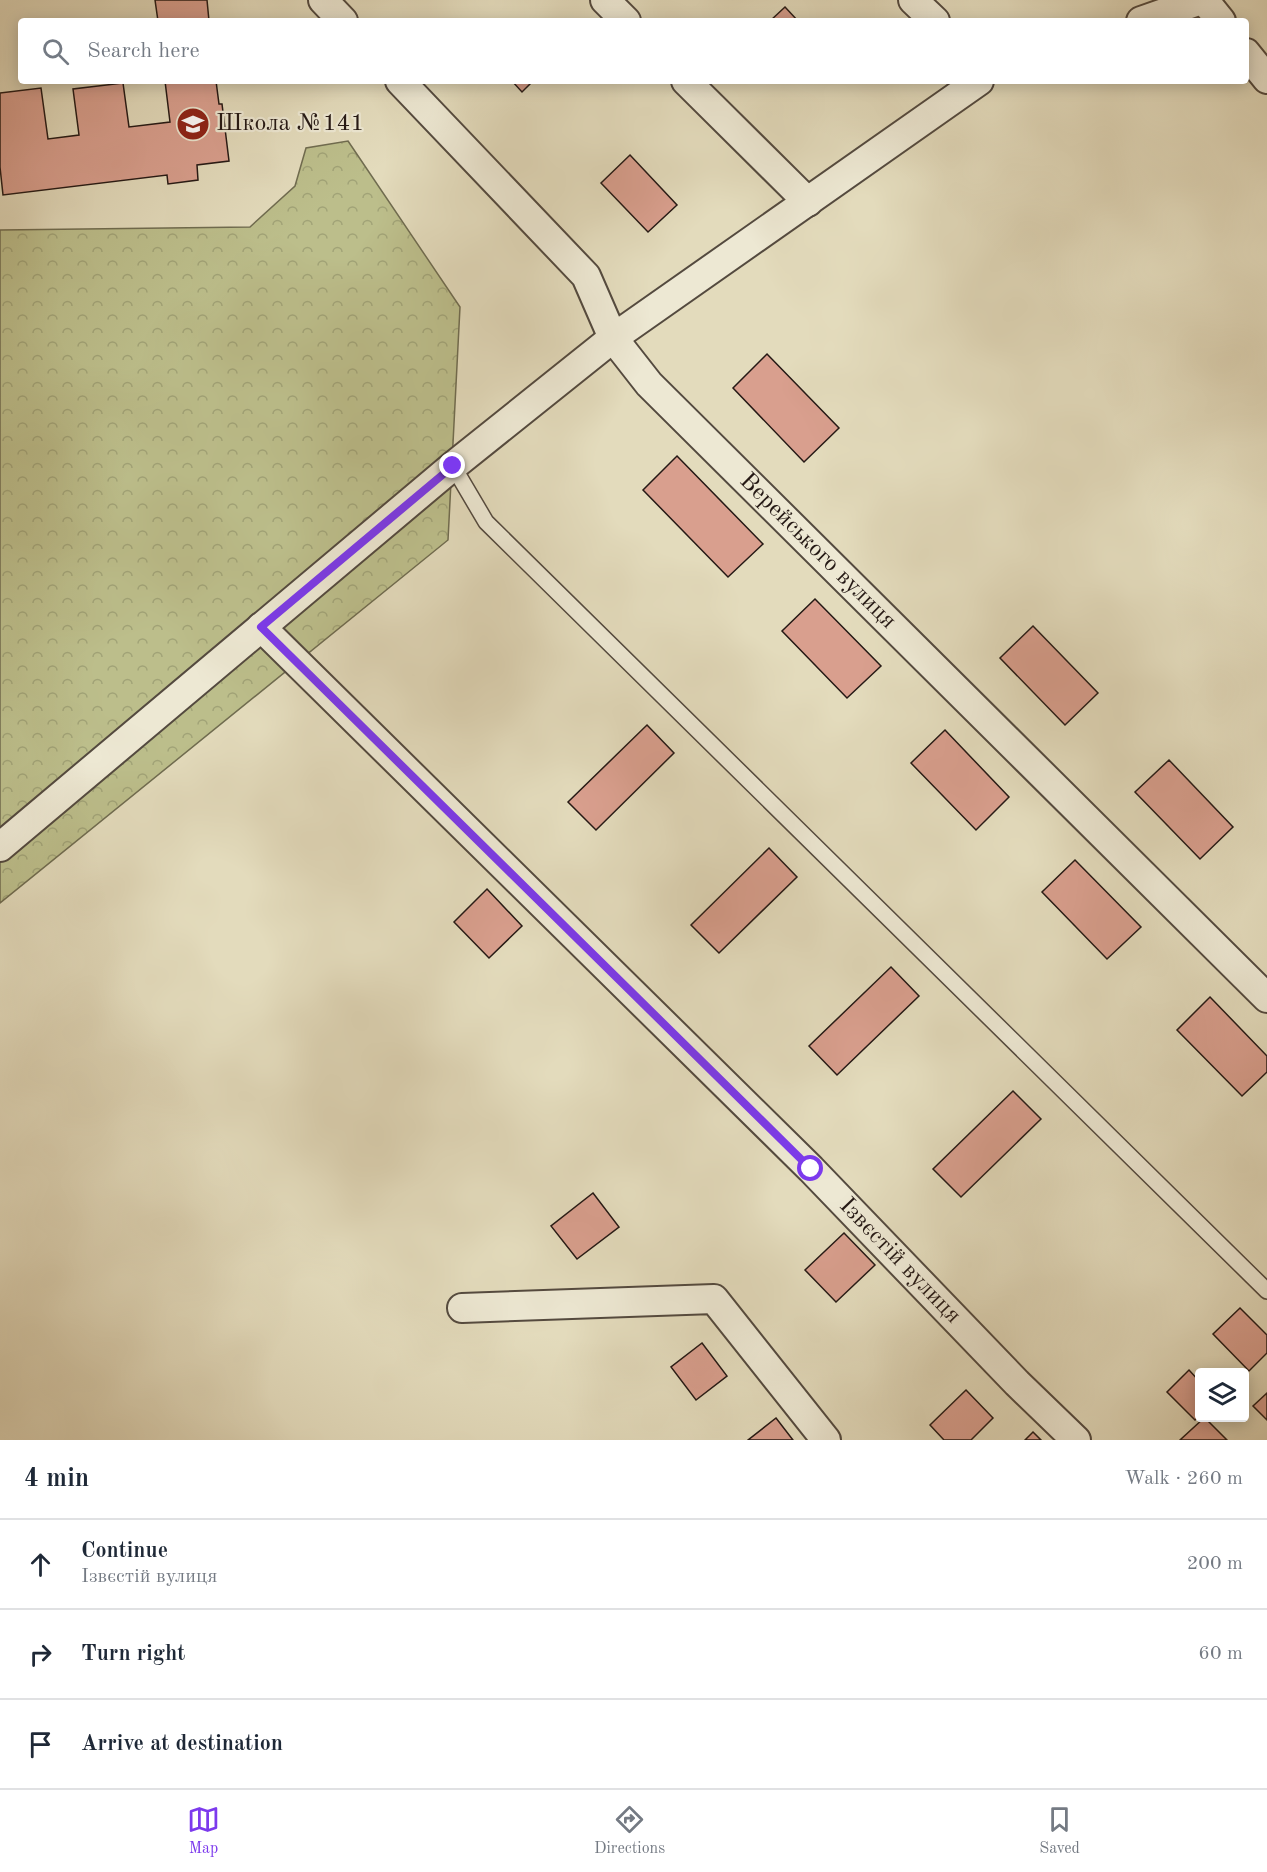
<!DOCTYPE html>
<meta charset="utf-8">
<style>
body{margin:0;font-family:"Old Standard TT",serif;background:#f6f6f7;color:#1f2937}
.controls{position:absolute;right:18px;bottom:18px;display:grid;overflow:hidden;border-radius:6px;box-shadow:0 3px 15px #0003}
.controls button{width:54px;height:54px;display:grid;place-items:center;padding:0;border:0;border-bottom:2px solid #e0e1e3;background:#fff;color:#1f2937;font:30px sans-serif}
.stop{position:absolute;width:18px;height:18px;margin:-14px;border:4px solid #7c3aed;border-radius:50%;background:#fff}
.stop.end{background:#7c3aed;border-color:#fff;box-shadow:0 2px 6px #0008}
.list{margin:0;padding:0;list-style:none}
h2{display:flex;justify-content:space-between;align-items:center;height:78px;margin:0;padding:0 24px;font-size:26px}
h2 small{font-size:20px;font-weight:400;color:#747a83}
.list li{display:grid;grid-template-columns:39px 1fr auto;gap:18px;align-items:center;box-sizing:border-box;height:90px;padding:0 24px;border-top:2px solid #e0e1e3}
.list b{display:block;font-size:22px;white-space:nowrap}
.list p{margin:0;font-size:20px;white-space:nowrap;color:#747a83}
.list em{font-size:20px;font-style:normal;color:#747a83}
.icon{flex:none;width:33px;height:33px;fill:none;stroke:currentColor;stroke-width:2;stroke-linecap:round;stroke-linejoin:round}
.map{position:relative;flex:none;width:1267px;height:1440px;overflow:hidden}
.search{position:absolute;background:#fff;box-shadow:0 3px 15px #0003;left:18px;right:18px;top:18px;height:66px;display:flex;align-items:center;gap:15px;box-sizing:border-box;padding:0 21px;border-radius:6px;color:#747a83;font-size:22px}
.sheet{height:348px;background:#fff}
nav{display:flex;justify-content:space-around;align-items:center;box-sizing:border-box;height:84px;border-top:2px solid #e0e1e3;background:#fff;font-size:16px;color:#747a83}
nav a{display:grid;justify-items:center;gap:3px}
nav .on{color:#7c3aed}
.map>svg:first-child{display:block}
.forest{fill:url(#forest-crowns);stroke:#706c50;stroke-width:1.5}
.building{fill:#d99f8e;stroke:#251915;stroke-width:1.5}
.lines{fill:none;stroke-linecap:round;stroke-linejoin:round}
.service-casing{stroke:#544a3f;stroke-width:18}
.minor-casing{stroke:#544a3f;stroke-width:32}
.service{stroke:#ede8d3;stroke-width:15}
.minor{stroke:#ede8d3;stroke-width:28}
.route{stroke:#7c3aed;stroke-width:8}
.labels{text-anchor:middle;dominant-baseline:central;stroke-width:4.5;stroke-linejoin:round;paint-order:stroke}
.poi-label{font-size:24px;fill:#251915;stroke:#ede8d3;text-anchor:start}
.street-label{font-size:24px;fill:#251915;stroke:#ede8d3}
</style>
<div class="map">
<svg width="1267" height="1440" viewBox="0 0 1267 1440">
<defs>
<pattern id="forest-crowns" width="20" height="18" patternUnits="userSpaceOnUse" patternTransform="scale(1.5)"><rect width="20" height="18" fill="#bcbe8b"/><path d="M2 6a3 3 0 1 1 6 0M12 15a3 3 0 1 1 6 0" fill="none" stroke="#a1a377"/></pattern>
</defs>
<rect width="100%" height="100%" fill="#e3dbbc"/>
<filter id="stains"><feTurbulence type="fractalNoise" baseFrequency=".00333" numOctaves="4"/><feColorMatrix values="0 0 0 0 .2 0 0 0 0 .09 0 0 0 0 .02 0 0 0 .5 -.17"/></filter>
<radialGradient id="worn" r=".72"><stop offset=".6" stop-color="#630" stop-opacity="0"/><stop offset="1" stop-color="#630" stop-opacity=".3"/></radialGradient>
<!-- forest -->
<path class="forest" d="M348 141 460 307 448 540 0 903V230L250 227 295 186 306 148Z"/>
<!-- building -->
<g class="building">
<path d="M155 0H207L209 21H158Z"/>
<path d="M785 7 798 21H770Z"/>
<path d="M165 81H216L219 104H222L229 161 197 165 198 180 168 184 167 175 3 195 0 167V93L41 88 48 139 79 135 73 89 123 83 129 127 170 122Z"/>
<path d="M512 81H533L522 92Z"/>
<path d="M630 155 677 205 648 232 601 183Z"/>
<path d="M767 354 839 428 804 462 733 388Z"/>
<path d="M677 456 763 544 728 577 643 490Z"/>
<path d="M815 599 881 666 847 698 782 631Z"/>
<path d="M1033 626 1098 693 1065 725 1000 658Z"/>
<path d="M647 725 674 753 596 830 568 802Z"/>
<path d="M945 730 1009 797 976 830 911 763Z"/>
<path d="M1169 760 1233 827 1200 859 1135 792Z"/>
<path d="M769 848 797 877 719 953 691 925Z"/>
<path d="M1075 860 1141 927 1107 959 1042 892Z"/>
<path d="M487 889 522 926 489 958 454 922Z"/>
<path d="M891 967 919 996 837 1075 809 1046Z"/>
<path d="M1210 997 1267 1056V1072L1242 1096 1177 1030Z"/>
<path d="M1013 1091 1041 1119 961 1197 933 1169Z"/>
<path d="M593 1193 619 1227 577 1259 551 1226Z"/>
<path d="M844 1233 875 1265 836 1302 805 1270Z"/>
<path d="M1240 1308 1267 1335V1353L1249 1371 1213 1334Z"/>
<path d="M702 1343 727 1376 696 1400 671 1367Z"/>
<path d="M1189 1370 1200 1382V1415L1195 1420 1167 1392Z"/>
<path d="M966 1390 993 1418 971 1440H944L930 1425Z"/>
<path d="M1267 1393V1420L1253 1406Z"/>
<path d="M776 1418 793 1440H748Z"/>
<path d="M1204 1418H1205L1227 1440H1180Z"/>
<path d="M1033 1432 1041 1440H1025Z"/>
</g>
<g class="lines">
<!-- service casing -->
<g class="service-casing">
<path id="service" d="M453 466 486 522 1267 1291"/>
</g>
<!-- minor casing -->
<g class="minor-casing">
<g id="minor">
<path d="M323 0 343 21"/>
<path d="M605 0 626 21"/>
<path d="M913 0 935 21"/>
<path d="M1204 0 1221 21"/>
<path d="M1141 21 1201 0"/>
<path d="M1246 53 1267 79"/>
<path id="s1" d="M400 81 586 276 613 338 649 384 1267 998"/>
<path d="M686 81 808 202"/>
<path id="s2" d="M261 627 811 1169 1017 1383 1076 1440"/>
<path d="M0 847 453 466 613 338 979 81"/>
<path d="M462 1308 714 1299 826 1440"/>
</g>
</g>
<!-- service -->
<use href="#service" class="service"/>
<!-- minor -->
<use href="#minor" class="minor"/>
</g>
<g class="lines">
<!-- route -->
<path class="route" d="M453 466 261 627 811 1169"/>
</g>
<!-- icons -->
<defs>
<g id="school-disc" transform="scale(1.725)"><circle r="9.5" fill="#8f2418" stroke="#ede8d3"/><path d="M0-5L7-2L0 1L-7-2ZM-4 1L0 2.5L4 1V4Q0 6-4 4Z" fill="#fff"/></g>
</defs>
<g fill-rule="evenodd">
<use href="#school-disc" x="193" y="124"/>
</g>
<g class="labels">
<!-- poi labels -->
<g class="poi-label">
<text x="216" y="124">Школа №141</text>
</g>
<!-- street labels -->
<g class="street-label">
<text stroke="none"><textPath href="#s1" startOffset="633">Верейського вулиця</textPath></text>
<text stroke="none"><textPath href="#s2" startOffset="900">Ізвєстій вулиця</textPath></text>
</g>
</g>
<rect width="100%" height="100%" filter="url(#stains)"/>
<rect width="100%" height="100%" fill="url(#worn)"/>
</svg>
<div class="controls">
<button><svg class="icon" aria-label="layers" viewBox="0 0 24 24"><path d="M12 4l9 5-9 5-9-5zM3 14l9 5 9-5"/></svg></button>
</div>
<div class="stop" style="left:811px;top:1169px"></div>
<div class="stop end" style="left:453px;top:466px"></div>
<div class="search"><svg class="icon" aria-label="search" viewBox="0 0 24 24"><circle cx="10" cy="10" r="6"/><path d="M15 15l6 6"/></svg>Search here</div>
</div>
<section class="sheet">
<h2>4 min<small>Walk · 260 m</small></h2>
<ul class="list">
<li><svg class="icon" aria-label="ahead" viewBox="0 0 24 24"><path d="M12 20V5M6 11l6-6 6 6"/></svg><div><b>Continue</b><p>Ізвєстій вулиця</p></div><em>200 m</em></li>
<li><svg class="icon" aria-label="right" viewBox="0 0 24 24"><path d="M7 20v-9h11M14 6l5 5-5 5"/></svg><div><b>Turn right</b></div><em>60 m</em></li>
<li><svg class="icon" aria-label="arrive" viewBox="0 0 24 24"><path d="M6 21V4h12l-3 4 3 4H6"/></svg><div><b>Arrive at destination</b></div></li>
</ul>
</section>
<nav>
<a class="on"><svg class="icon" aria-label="map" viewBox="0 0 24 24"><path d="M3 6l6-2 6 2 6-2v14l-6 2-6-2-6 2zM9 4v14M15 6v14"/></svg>Map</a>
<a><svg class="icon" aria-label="directions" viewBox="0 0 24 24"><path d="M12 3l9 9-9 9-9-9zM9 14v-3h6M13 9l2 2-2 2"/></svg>Directions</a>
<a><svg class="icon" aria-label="saved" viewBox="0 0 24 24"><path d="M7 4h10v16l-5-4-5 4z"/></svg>Saved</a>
</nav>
